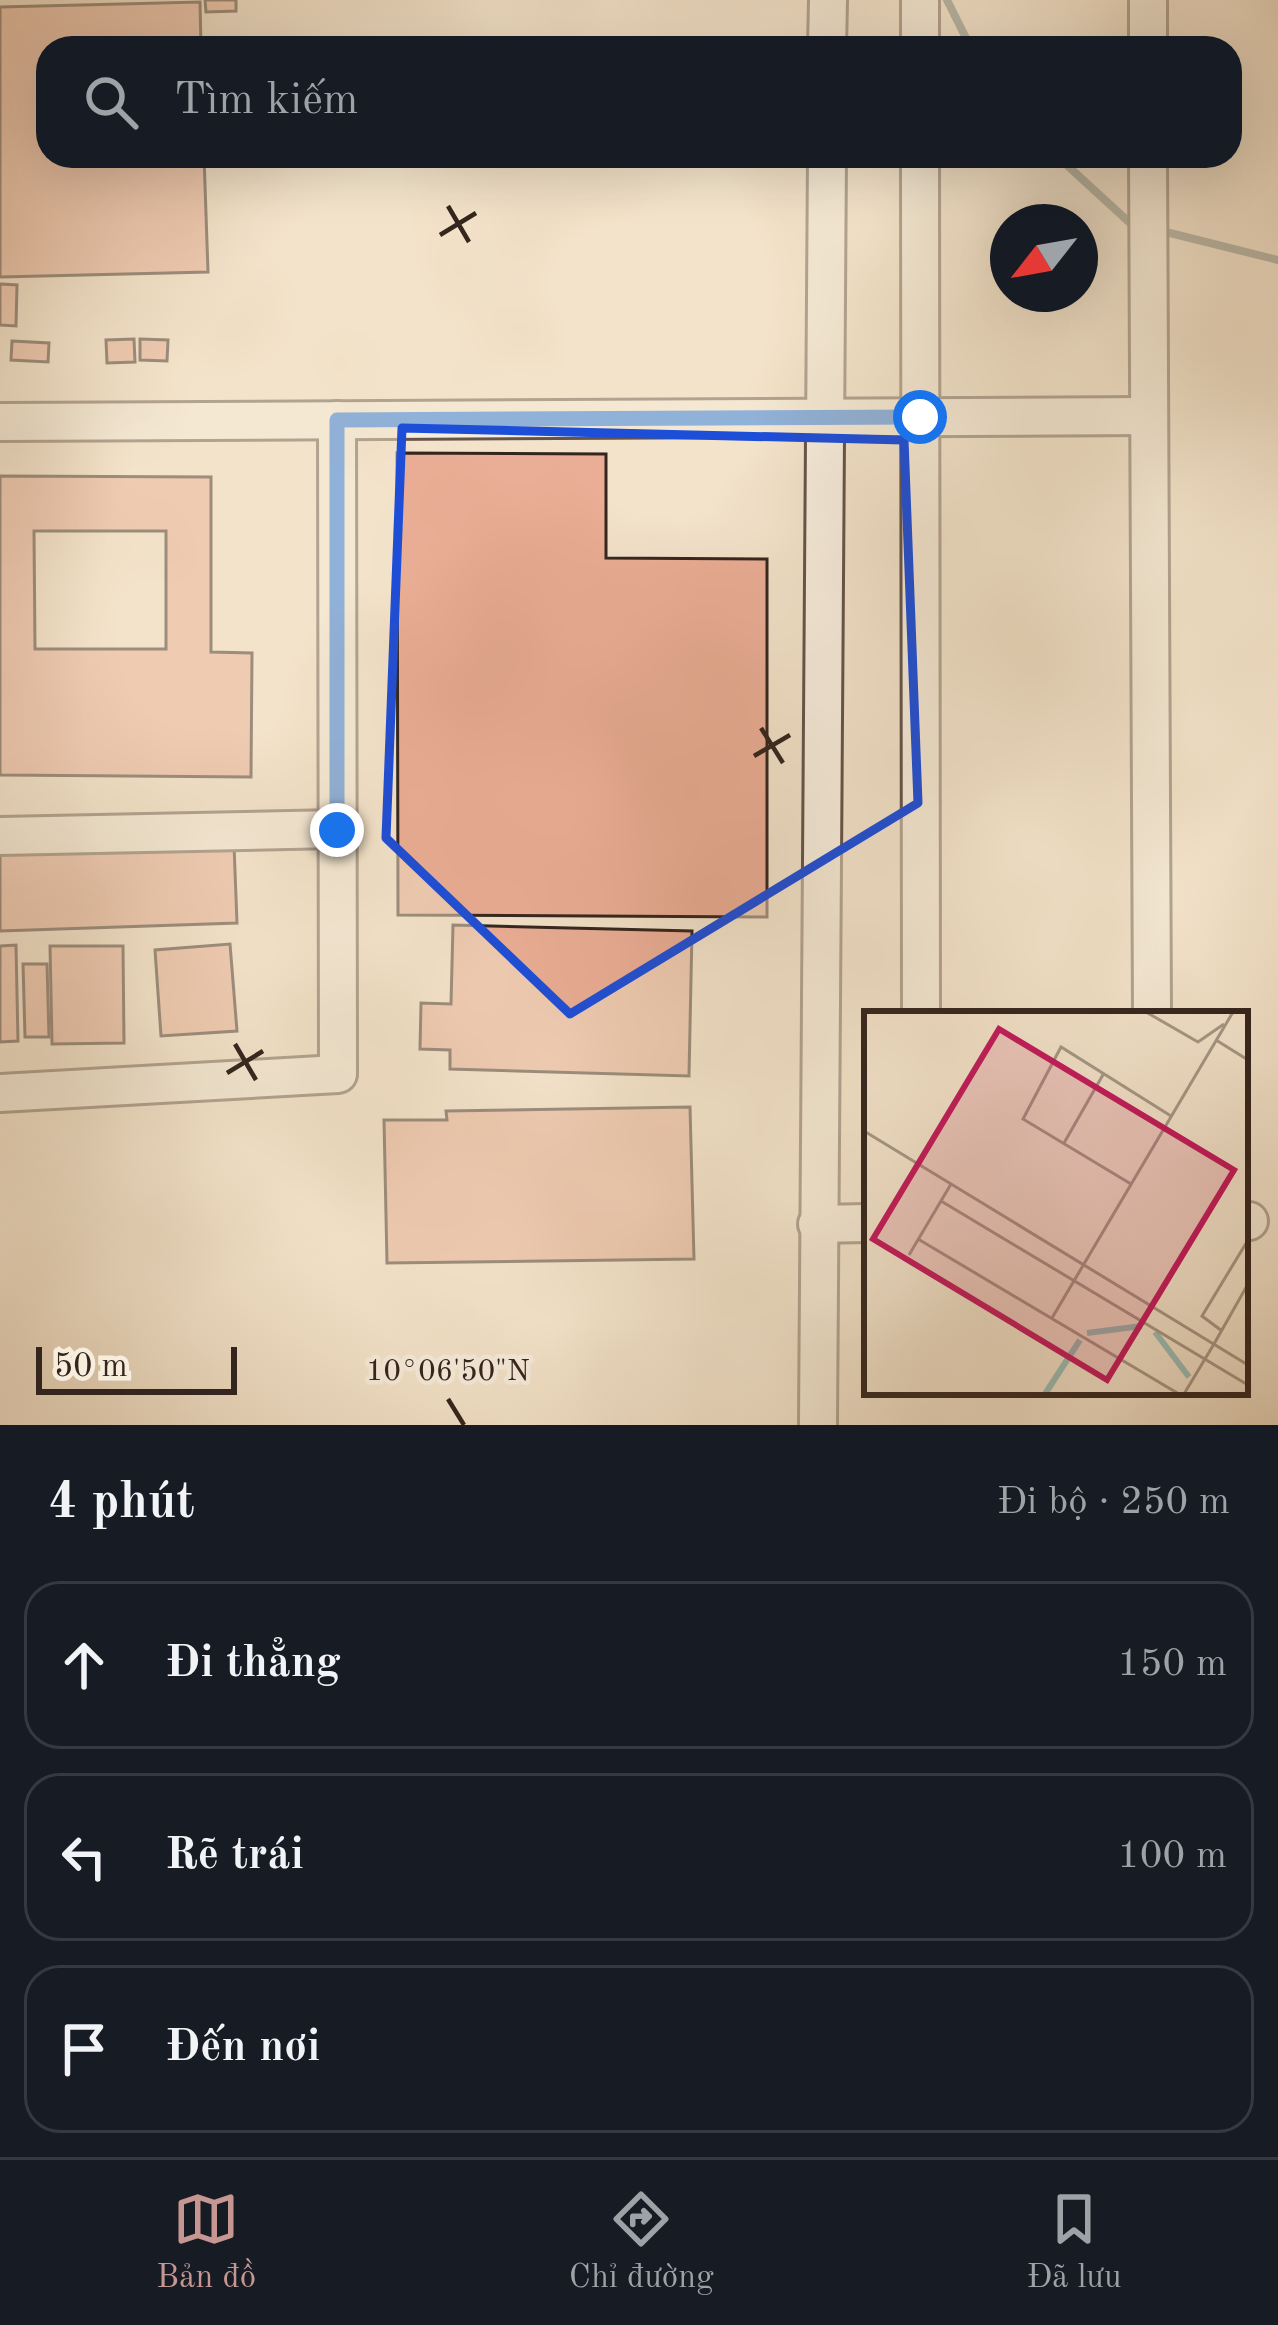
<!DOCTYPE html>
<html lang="vi">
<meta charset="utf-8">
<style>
body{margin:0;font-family:"Old Standard TT",serif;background:#20242c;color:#f1f3f6}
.compass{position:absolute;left:990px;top:204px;width:108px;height:108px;border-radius:50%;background:#171b24;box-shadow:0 12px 48px #0002;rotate:239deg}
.scale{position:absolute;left:36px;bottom:30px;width:201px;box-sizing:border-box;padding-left:12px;border:6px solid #34251e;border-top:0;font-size:33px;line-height:42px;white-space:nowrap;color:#34251e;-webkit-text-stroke:9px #f7eddd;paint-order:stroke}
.stop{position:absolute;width:36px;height:36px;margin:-27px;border:9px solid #1a73e8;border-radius:50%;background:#fff}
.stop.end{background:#1a73e8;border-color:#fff;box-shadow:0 3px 12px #0008}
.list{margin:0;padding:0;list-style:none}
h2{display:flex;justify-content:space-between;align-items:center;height:156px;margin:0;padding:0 48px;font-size:51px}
h2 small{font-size:39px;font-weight:400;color:#9ea1a6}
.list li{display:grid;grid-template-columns:78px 1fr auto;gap:36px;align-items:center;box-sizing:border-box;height:168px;margin:0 24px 24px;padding:0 24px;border:3px solid #363941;border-radius:36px}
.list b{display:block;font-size:45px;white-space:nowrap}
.list em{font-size:39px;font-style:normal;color:#9ea1a6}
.icon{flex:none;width:66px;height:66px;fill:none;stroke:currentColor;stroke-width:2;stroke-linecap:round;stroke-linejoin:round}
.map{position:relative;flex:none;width:1278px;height:1425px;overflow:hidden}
.search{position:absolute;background:#171b24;box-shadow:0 12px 48px #0002;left:36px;right:36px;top:36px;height:132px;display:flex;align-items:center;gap:30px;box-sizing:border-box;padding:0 42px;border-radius:36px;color:#9ea1a6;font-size:45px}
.sheet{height:732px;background:#171b24}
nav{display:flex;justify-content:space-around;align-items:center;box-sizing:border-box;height:168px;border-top:3px solid #363941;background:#171b24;font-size:33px;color:#9ea1a6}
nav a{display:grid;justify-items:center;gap:6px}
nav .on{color:#c59692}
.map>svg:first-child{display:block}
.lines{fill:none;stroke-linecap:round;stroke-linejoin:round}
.stream{stroke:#72817a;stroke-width:8}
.building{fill:#eaad95;stroke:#34251e;stroke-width:3;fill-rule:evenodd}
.minor-casing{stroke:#645449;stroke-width:42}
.minor{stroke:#f7eddd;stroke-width:36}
.route{stroke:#1a73e8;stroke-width:15}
.marked{fill:none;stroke:#1d4ed8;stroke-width:9;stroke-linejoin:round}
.ticks{fill:none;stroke:#34251e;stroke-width:4.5}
.inset-river{fill:none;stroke:#9bbeb7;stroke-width:6}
.inset-road{fill:none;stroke:#a79786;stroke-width:3}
.view{fill:#c2185b;fill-opacity:0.15;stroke:#c2185b;stroke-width:6}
.inset-edge{fill:none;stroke:#34251e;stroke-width:6}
.ticks-label{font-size:30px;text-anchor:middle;fill:#34251e;stroke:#f7eddd;stroke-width:9;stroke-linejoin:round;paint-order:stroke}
</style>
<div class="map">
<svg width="1278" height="1425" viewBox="0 0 1278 1425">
<rect width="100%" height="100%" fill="#f3e3cb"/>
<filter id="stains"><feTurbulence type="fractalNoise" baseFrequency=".00167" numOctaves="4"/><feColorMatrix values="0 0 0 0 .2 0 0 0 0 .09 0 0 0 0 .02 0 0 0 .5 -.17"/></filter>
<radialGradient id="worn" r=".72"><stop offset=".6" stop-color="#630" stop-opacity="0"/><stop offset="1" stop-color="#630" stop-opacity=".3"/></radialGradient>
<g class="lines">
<!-- stream -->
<g class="stream">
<path d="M947 0 971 48"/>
<path d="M1057 156 1130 223 1138 225"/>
<path d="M1158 230 1278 260"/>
</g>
</g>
<!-- building -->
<g class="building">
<path d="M205 0H236V11L206 12Z"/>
<path d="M200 2 201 48H48V156H204L208 272 0 277V7Z"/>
<path d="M0 284 17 285 16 326 0 325Z"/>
<path d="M134 339 135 362 107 363 106 340Z"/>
<path d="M140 339 168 340 167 361 140 360Z"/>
<path d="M12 341 49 343 48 362 11 360Z"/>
<path d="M397 453 606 454V558L767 559V917L398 915Z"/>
<path d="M0 476 211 477V652L252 653 251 777 0 775ZM34 531H166V649H35Z"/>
<path d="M234 845 237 923 0 931V852Z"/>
<path d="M453 925 692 931 689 1076 450 1069V1050L420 1049 421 1003 451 1004Z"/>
<path d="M230 944 237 1031 161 1036 155 950Z"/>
<path d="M16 945 18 1041 0 1042V946Z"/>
<path d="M50 946H123L124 1043 52 1044Z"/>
<path d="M23 964H47L49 1037H25Z"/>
<path d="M690 1107 694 1259 387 1263 384 1120H447L446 1111Z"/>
</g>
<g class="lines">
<!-- minor casing -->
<g class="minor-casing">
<g id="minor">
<path d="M1148 0V48"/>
<path d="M827 48 828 0"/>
<path d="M920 48V0"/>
<path d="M920 156 921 1014"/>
<path d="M1148 156 1152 1014"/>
<path d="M0 422 1149 416"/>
<path d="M0 836 337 829"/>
<path d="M0 1093 338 1074 337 420"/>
<path d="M1245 1221H1249"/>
<path d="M817 1224 867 1223"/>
<path d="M818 1425 827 156"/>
</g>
</g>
<!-- minor -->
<use href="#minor" class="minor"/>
</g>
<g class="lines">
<!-- route -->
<path class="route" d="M337 830V420L920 417"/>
</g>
<!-- marked area -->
<path d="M0 0H1278V1425H0ZM402 428 904 440 918 803 570 1014 386 838Z" fill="#f3e3cb" fill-opacity=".55" fill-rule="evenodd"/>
<path class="marked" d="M402 428 904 440 918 803 570 1014 386 838Z"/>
<!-- ticks -->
<path class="ticks" d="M448 206 469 242M440 235 476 213M761 728 783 763M754 756 790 735M235 1044 256 1080M227 1073 263 1051M448 1399 464 1425"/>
<!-- overview -->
<g transform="translate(864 1011)">
<rect width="384" height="384" fill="#f3e3cb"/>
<path class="inset-river" d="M291 321 325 366M223 322 278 315M181 383 216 329"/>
<path class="inset-road" d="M282 1 334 31 360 13M352 29 384 49M0 120 384 354M200 132 240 62M267 173 159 108 197 36 307 105M77 190 384 374M54 228 315 383M45 244 87 173M188 307 369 1M358 320 338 305 384 229M350 333 384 273M320 383 350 333"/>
<path class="view" d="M135 18 370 159 243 369 9 228Z"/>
<rect width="384" height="384" class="inset-edge"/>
</g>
<g class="ticks-label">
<text x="448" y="1380">10°06'50"N</text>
</g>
<rect width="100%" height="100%" filter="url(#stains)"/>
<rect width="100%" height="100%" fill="url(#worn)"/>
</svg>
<svg class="compass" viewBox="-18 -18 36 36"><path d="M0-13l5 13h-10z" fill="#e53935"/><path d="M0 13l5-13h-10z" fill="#9ea1a6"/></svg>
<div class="scale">50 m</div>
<div class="stop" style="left:920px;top:417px"></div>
<div class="stop end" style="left:337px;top:830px"></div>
<div class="search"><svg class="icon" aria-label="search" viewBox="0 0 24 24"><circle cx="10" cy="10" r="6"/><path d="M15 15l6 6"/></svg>Tìm kiếm</div>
</div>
<section class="sheet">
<h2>4 phút<small>Đi bộ · 250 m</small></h2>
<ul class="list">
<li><svg class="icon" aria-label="ahead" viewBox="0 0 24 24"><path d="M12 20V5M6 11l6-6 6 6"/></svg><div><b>Đi thẳng</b></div><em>150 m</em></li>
<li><svg class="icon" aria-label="left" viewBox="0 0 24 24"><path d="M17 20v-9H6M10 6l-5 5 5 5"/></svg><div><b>Rẽ trái</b></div><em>100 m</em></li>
<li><svg class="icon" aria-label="arrive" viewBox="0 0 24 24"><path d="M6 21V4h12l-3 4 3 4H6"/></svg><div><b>Đến nơi</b></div></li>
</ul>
</section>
<nav>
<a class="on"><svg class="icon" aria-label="map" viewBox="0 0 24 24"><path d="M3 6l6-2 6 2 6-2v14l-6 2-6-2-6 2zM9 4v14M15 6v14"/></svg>Bản đồ</a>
<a><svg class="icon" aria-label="directions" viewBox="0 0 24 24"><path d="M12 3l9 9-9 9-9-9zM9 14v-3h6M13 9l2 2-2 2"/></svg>Chỉ đường</a>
<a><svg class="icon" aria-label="saved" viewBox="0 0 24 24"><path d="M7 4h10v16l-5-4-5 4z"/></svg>Đã lưu</a>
</nav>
